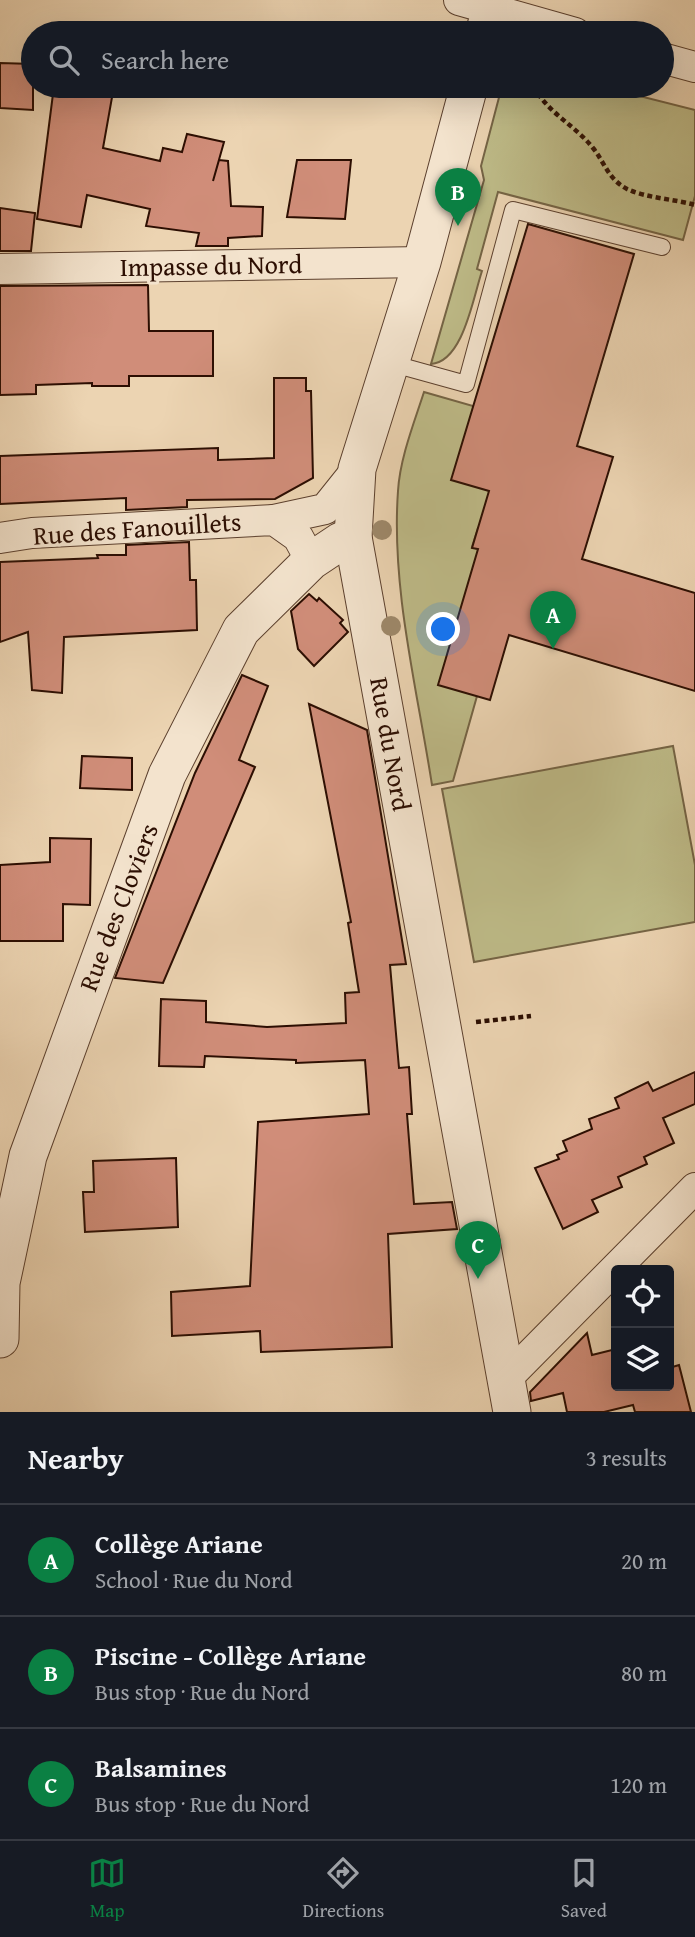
<!DOCTYPE html>
<meta charset="utf-8">
<style>
body{margin:0;font-family:"Gentium Book Plus",serif;background:#20242c;color:#f1f3f6}
.controls{position:absolute;right:21px;bottom:21px;display:grid;overflow:hidden;border-radius:7px;box-shadow:0 7px 28px #0002}
.controls button{width:63px;height:63px;display:grid;place-items:center;padding:0;border:0;border-bottom:2px solid #363941;background:#171b24;color:#f1f3f6;font:35px sans-serif}
.you{position:absolute;left:444px;top:630px;width:24px;height:24px;margin:-18px;border:5px solid #fff;border-radius:50%;background:#1a73e8;box-shadow:0 0 0 10px #1a73e833}
.badge{display:grid;place-items:center;width:46px;height:46px;border-radius:50%;background:#0b8043;color:#fff;font-size:23px;font-weight:700}
.pin{position:absolute;translate:-50% -58px;filter:drop-shadow(0 2px 4px #0008)}
.pin::after{content:'';position:absolute;top:37px;width:24px;height:21px;background:inherit;clip-path:polygon(0 0,100% 0,50% 100%)}
.list{margin:0;padding:0;list-style:none}
h2{display:flex;justify-content:space-between;align-items:center;height:91px;margin:0;padding:0 28px;font-size:30px}
h2 small{font-size:23px;font-weight:400;color:#9ea1a6}
.list li{display:grid;grid-template-columns:46px 1fr auto;gap:21px;align-items:center;box-sizing:border-box;height:112px;padding:0 28px;border-top:2px solid #363941}
.list b{display:block;font-size:26px;white-space:nowrap}
.list p{margin:0;font-size:23px;white-space:nowrap;color:#9ea1a6}
.list em{font-size:23px;font-style:normal;color:#9ea1a6}
.icon{flex:none;width:38px;height:38px;fill:none;stroke:currentColor;stroke-width:2;stroke-linecap:round;stroke-linejoin:round}
.map{position:relative;flex:none;width:695px;height:1412px;overflow:hidden}
.search{position:absolute;background:#171b24;box-shadow:0 7px 28px #0002;left:21px;right:21px;top:21px;height:77px;display:flex;align-items:center;gap:18px;box-sizing:border-box;padding:0 24px;border-radius:38px;color:#9ea1a6;font-size:26px}
.sheet{height:427px;background:#171b24}
nav{display:flex;justify-content:space-around;align-items:center;box-sizing:border-box;height:98px;border-top:2px solid #363941;background:#171b24;font-size:19px;color:#9ea1a6}
nav a{display:grid;justify-items:center;gap:4px}
nav .on{color:#0b8043}
.map>svg:first-child{display:block}
.green{fill:#bebb88;stroke:#756445;stroke-width:2}
.building{fill:#d08d79;stroke:#2c0e02;stroke-width:2}
.lines{fill:none;stroke-linecap:round;stroke-linejoin:round}
.service-casing{stroke:#5c402e;stroke-width:18}
.minor-casing{stroke:#5c402e;stroke-width:32}
.tertiary-casing{stroke:#5c402e;stroke-width:39}
.path{stroke:#2c0e02;stroke-width:4.5;stroke-dasharray:5 3.5;stroke-linecap:butt}
.service{stroke:#f3e3cd;stroke-width:16}
.minor{stroke:#f3e3cd;stroke-width:30}
.tertiary{stroke:#f3e3cd;stroke-width:37}
.tree{fill:#9e896b}
.labels{text-anchor:middle;dominant-baseline:central;stroke-width:6;stroke-linejoin:round;paint-order:stroke}
.street-label{font-size:26px;fill:#2c0e02;stroke:#f3e3cd}
</style>
<div class="map">
<svg width="695" height="1412" viewBox="0 0 695 1412">
<rect width="100%" height="100%" fill="#ecd4b2"/>
<filter id="stains"><feTurbulence type="fractalNoise" baseFrequency=".00286" numOctaves="4"/><feColorMatrix values="0 0 0 0 .2 0 0 0 0 .09 0 0 0 0 .02 0 0 0 .5 -.17"/></filter>
<radialGradient id="worn" r=".72"><stop offset=".6" stop-color="#630" stop-opacity="0"/><stop offset="1" stop-color="#630" stop-opacity=".3"/></radialGradient>
<!-- green -->
<g class="green">
<path d="M502 86H600L695 110V196L683 240 498 192 477 269 482 271C473 298 463 362 431 364L484 180 481 166Z"/>
<path d="M424 392 473 406 489 491 502 536 478 528 472 547 478 549 477 696 453 781 432 785C417 688 391 588 398 491 400 458 414 423 424 392Z"/>
<path d="M673 746 695 865V922L474 962 442 789Z"/>
</g>
<!-- building -->
<g class="building">
<path d="M0 63 33 64V110L0 108Z"/>
<path d="M54 86H114L103 148 160 161 163 148 182 152 187 134 224 142 213 181 219 160 228 161 231 206 263 207 262 236 228 238V246H196L199 233 146 226 150 209 87 195 81 227 37 219Z"/>
<path d="M297 160H351L345 219 287 217Z"/>
<path d="M0 208 35 213 31 251H0Z"/>
<path d="M528 224 634 254 577 446 613 457 582 559 695 593V691L509 635 490 700 438 685 478 549 472 548 489 491 451 480Z"/>
<path d="M148 285 149 331H213V376H129V386H92V383L36 385V394L0 395V286Z"/>
<path d="M274 378H306V391H311L313 478 275 499 187 500V507L126 510V498L0 504V456L218 448V460L274 458Z"/>
<path d="M189 542 190 580H196L197 630 64 637 62 693 32 690 28 632 0 642V562L98 558 97 555H126V545Z"/>
<path d="M309 594 317 601 319 598 343 620 340 623 348 632 314 666 298 649 291 611Z"/>
<path d="M242 675 268 686 239 760 255 767 163 983 115 978 195 773Z"/>
<path d="M309 704 367 730 406 964 390 965 399 1068 409 1067 412 1114H407L414 1204 452 1202 457 1229 388 1234 392 1347 261 1352 260 1331 172 1336 171 1292 250 1286 258 1122 369 1114 365 1060 296 1063V1060L205 1056 204 1067 159 1066 161 999 206 1001V1022L267 1027 346 1023 345 993 359 992 348 923 351 922Z"/>
<path d="M82 756 132 758V790L80 788Z"/>
<path d="M50 838 91 839 90 905 63 904V941H0V865L50 862Z"/>
<path d="M695 1072V1104L663 1118 674 1143 644 1157 647 1164 618 1177 622 1187 592 1200 598 1212 563 1229 535 1168 559 1159 557 1155 567 1151 563 1141 592 1129 589 1119 619 1108 615 1098 648 1082 653 1091Z"/>
<path d="M176 1158 178 1227 85 1232 83 1192H94L93 1161Z"/>
<path d="M587 1333 592 1355 616 1349V1386H669V1368L679 1365 691 1412H635L633 1405 604 1412H567L563 1393 531 1401 530 1392Z"/>
</g>
<g class="lines">
<!-- service casing -->
<g class="service-casing">
<path id="service" d="M390 363 466 384 513 210 662 247"/>
</g>
<!-- minor casing -->
<g class="minor-casing">
<g id="minor">
<path d="M459 0 575 33"/>
<path d="M662 58 695 67"/>
<path d="M0 269 422 262"/>
<path d="M274 520 325 509 357 469"/>
<path d="M0 538 32 533 274 520 298 537 311 561"/>
<path d="M508 1377 695 1188"/>
</g>
</g>
<!-- tertiary casing -->
<g class="tertiary-casing">
<g id="tertiary">
<path d="M484 33 494 0"/>
<path d="M469 86 422 262 357 469 353 537 512 1412"/>
<path d="M0 1339 1 1283 28 1156 167 775 241 630 311 561 341 541 353 537"/>
</g>
</g>
<!-- path -->
<g class="path">
<path d="M534 86C546 112 575 125 593 148 605 163 608 179 627 189 646 198 674 199 695 205"/>
<path d="M476 1022 531 1016"/>
</g>
<!-- service -->
<use href="#service" class="service"/>
<!-- minor -->
<use href="#minor" class="minor"/>
<!-- tertiary -->
<use href="#tertiary" class="tertiary"/>
</g>
<!-- trees -->
<g class="tree">
<circle cx="382" cy="530" r="10"/>
<circle cx="391" cy="626" r="10"/>
</g>
<g class="labels">
<!-- street labels -->
<g class="street-label">
<text transform="translate(211 265) rotate(-1)">Impasse du Nord</text>
<text transform="translate(137 528) rotate(-4)">Rue des Fanouillets</text>
<text transform="translate(391 744) rotate(80)">Rue du Nord</text>
<text transform="translate(118 907) rotate(-69)">Rue des Cloviers</text>
</g>
</g>
<rect width="100%" height="100%" filter="url(#stains)"/>
<rect width="100%" height="100%" fill="url(#worn)"/>
</svg>
<div class="controls">
<button><svg class="icon" aria-label="locate" viewBox="0 0 24 24"><circle cx="12" cy="12" r="6"/><path d="M12 2v4M12 18v4M2 12h4M18 12h4"/></svg></button>
<button><svg class="icon" aria-label="layers" viewBox="0 0 24 24"><path d="M12 4l9 5-9 5-9-5zM3 14l9 5 9-5"/></svg></button>
</div>
<div class="you"></div>
<div class="pin badge" style="left:553px;top:649px">A</div>
<div class="pin badge" style="left:458px;top:226px">B</div>
<div class="pin badge" style="left:478px;top:1279px">C</div>
<div class="search"><svg class="icon" aria-label="search" viewBox="0 0 24 24"><circle cx="10" cy="10" r="6"/><path d="M15 15l6 6"/></svg>Search here</div>
</div>
<section class="sheet">
<h2>Nearby<small>3 results</small></h2>
<ul class="list">
<li><span class="badge">A</span><div><b>Collège Ariane</b><p>School · Rue du Nord</p></div><em>20 m</em></li>
<li><span class="badge">B</span><div><b>Piscine - Collège Ariane</b><p>Bus stop · Rue du Nord</p></div><em>80 m</em></li>
<li><span class="badge">C</span><div><b>Balsamines</b><p>Bus stop · Rue du Nord</p></div><em>120 m</em></li>
</ul>
</section>
<nav>
<a class="on"><svg class="icon" aria-label="map" viewBox="0 0 24 24"><path d="M3 6l6-2 6 2 6-2v14l-6 2-6-2-6 2zM9 4v14M15 6v14"/></svg>Map</a>
<a><svg class="icon" aria-label="directions" viewBox="0 0 24 24"><path d="M12 3l9 9-9 9-9-9zM9 14v-3h6M13 9l2 2-2 2"/></svg>Directions</a>
<a><svg class="icon" aria-label="saved" viewBox="0 0 24 24"><path d="M7 4h10v16l-5-4-5 4z"/></svg>Saved</a>
</nav>
